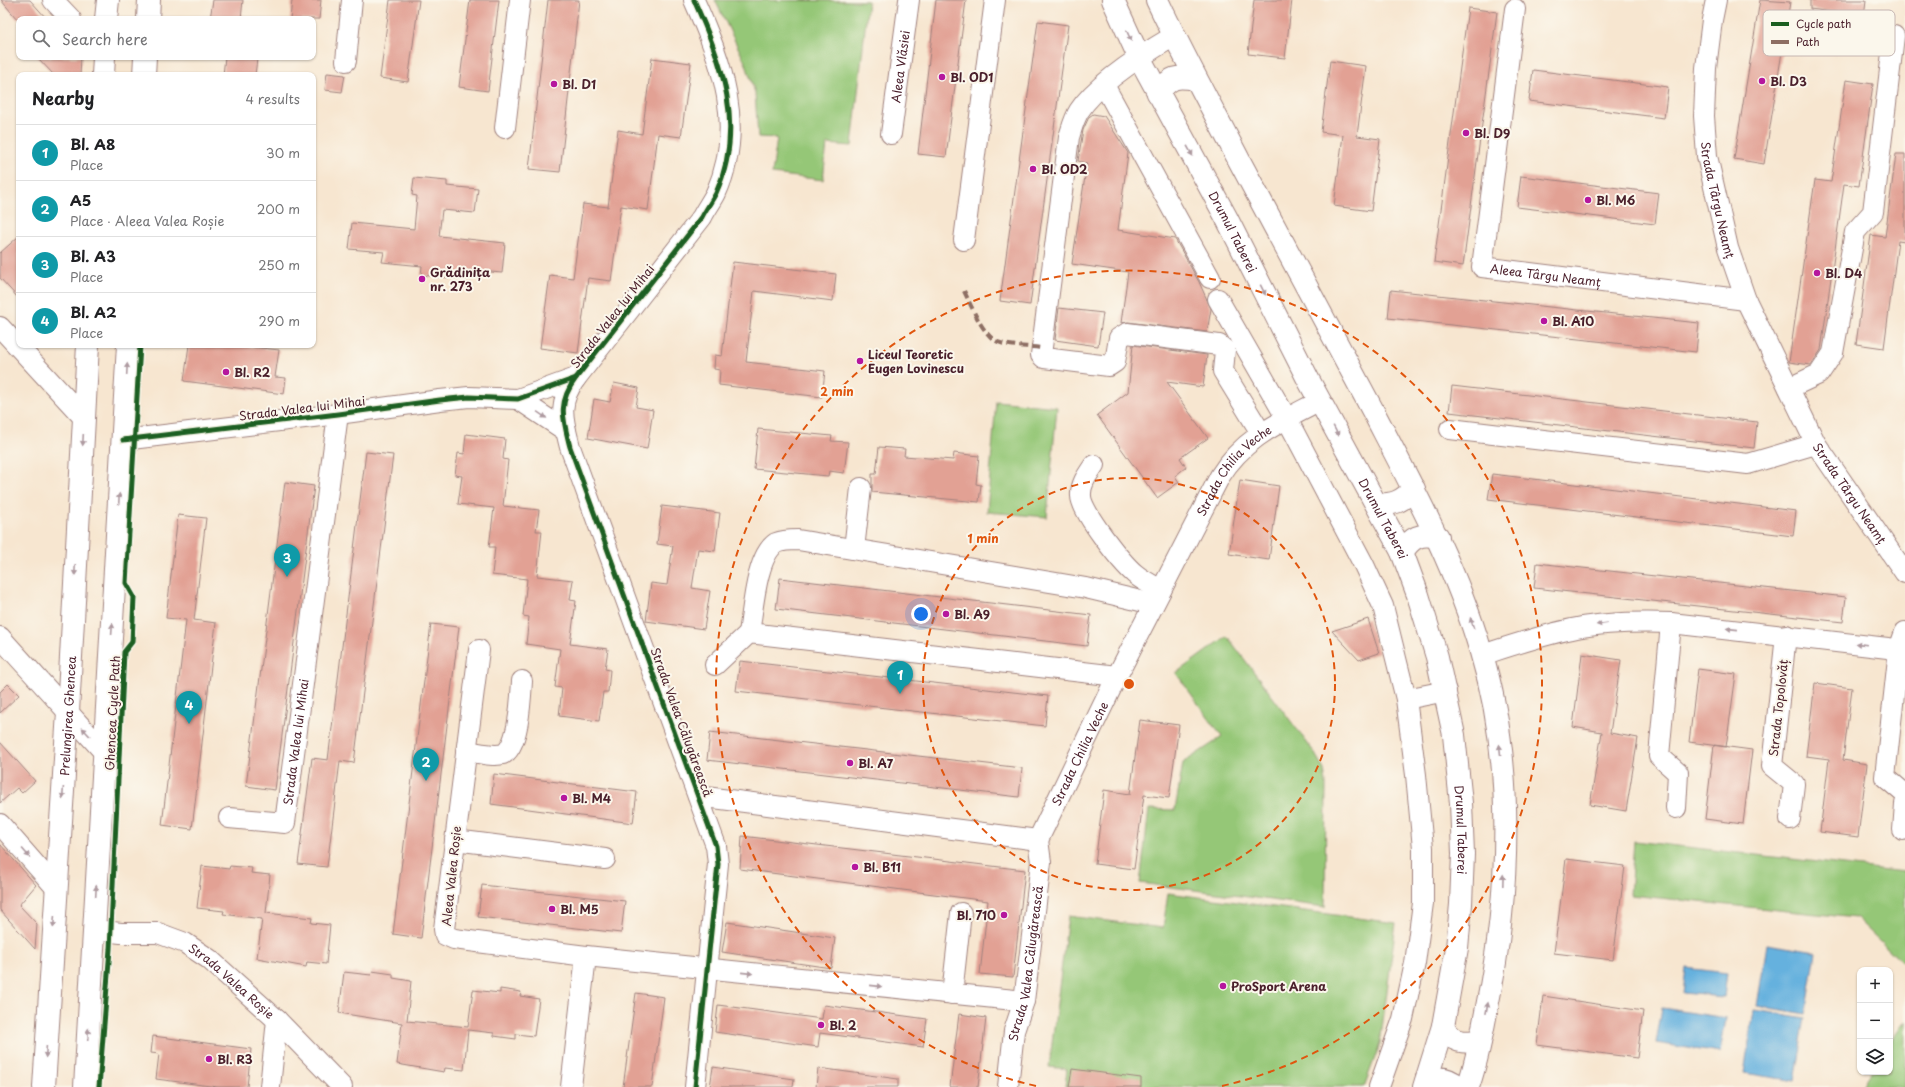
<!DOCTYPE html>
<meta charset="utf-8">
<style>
body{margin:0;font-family:"Playpen Sans",sans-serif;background:#f6f6f6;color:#202124}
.controls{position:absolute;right:12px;bottom:12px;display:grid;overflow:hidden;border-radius:8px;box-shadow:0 1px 3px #0004}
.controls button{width:36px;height:36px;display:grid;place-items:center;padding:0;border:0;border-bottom:1px solid #e0e0e0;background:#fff;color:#202124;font:20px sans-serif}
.you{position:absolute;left:921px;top:614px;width:14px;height:14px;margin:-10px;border:3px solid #fff;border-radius:50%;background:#1a73e8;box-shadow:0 0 0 6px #1a73e833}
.badge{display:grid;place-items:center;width:26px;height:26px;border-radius:50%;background:#b5179e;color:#fff;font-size:13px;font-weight:700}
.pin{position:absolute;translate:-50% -33px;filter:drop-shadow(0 1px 2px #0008)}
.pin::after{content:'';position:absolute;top:21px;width:14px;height:12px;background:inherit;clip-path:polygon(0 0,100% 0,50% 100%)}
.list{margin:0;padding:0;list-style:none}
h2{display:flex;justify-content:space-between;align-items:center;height:52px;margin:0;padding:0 16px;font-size:17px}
h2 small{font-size:13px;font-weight:400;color:#757577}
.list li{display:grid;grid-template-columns:26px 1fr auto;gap:12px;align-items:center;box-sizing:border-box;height:56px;padding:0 16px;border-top:1px solid #e0e0e0}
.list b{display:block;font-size:15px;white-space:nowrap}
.list p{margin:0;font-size:13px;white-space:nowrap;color:#757577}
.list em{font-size:13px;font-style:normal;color:#757577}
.icon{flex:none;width:22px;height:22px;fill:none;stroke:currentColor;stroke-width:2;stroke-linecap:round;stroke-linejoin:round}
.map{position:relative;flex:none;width:1905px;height:1087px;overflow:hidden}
.search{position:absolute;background:#fff;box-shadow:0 1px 3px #0004;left:16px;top:16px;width:300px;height:44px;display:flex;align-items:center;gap:10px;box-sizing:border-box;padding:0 14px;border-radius:8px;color:#757577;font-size:15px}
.panel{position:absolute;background:#fff;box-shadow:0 1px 3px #0004;left:16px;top:72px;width:300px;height:276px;border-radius:8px}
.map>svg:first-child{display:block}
.green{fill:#95c777;stroke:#707351}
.water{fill:#65b1de;stroke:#586884}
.building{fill:#e2a194}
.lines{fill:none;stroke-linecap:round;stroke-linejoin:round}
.minor-casing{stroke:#a0827e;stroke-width:22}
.major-casing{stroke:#a0827e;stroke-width:24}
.minor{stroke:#fff;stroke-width:20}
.major{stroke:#fff;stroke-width:22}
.quiet{stroke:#8d6e63;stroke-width:4;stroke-dasharray:8 4;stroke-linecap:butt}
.cycleway-casing{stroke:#fbf7ec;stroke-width:8}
.cycleway{stroke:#1b5e20;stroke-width:5}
.oneway{fill:#ae9aa0}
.ring{fill:none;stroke:#e0560e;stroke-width:2;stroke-dasharray:7 5}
.poi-dot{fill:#b5179e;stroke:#fbf7ec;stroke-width:1.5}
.labels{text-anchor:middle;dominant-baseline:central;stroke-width:4;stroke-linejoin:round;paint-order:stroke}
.street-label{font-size:12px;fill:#4a1f2b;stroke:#fbf7ec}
.poi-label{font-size:12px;font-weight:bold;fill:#4a1f2b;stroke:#fbf7ec;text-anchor:start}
.key{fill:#fbf7ec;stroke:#c6b6b2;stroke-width:1}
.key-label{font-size:11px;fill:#4a1f2b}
.centre{fill:#e0560e;stroke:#fbf7ec;stroke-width:2}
.ring-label{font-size:12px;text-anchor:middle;font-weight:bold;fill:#e0560e;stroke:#fbf7ec;stroke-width:4;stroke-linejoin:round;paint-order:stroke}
</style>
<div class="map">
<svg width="1905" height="1087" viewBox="0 0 1905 1087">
<rect width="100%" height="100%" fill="#fbf7ec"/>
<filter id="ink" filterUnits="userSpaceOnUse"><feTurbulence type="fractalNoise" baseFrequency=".025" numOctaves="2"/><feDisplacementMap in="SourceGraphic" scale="8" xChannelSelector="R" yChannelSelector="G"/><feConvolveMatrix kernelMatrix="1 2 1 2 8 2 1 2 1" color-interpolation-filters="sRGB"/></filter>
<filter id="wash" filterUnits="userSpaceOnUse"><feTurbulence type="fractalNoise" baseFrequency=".012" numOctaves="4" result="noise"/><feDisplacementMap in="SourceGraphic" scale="16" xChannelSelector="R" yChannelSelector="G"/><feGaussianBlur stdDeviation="0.9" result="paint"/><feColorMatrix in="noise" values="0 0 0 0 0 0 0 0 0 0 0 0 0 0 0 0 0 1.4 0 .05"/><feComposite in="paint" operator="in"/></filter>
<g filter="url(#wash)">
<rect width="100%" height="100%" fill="#f7e6d0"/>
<!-- green -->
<g class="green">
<path d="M715 0 868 1 852 146 827 144 823 180 772 174 777 138 758 137 755 93 746 64Z"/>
<path d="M996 401 1057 407 1047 517 987 512Z"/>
<path d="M1227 636 1314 752 1324 770 1326 783 1325 907 1140 883 1149 809 1175 810 1183 763 1222 737 1176 673Z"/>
<path d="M1634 841 1905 872V965L1856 918 1630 895Z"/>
<path d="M1168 893 1396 923 1380 1044 1364 1087H1065L1067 1069 1049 1067 1068 916 1163 928Z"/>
<path d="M1905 1021V1087H1861L1871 1072H1890V1043Z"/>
</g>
<!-- water -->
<g class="water">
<path d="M1767 944 1816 952 1806 1014 1757 1006Z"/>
<path d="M1686 968 1727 973 1724 997 1683 993Z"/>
<path d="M1662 1008 1726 1018 1720 1053 1656 1043Z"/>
<path d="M1754 1010 1806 1018 1795 1081 1744 1073Z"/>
</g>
<g id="blocks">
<!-- building -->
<g class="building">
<path d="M1 0H30L47 19H17Z"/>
<path d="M213 0H243L241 19H210Z"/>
<path d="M292 0H321L319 19H290Z"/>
<path d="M390 0H419L408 82 380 78Z"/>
<path d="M470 0H499L488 91 459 87Z"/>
<path d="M548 0H579L560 172 529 169Z"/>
<path d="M936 0H966L946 157 918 154Z"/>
<path d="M1254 0H1292L1285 58 1248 54Z"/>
<path d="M1760 0 1790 2 1764 164 1734 159Z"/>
<path d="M1810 0H1866L1864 16 1810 9Z"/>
<path d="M1468 8 1497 12 1463 266 1434 262Z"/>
<path d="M1038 21 1068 25 1030 305 1000 301Z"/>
<path d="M37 57H81L80 75H54Z"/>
<path d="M225 57 257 59 255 75H223Z"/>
<path d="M652 58 691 63 681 137 658 134 648 210 621 206 611 281 588 278 578 353 540 348 550 275 573 278 583 204 608 207 618 130 642 134Z"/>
<path d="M1330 61 1366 66 1357 136 1380 139 1371 211 1334 206 1343 135 1321 132Z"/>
<path d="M1533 70 1668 87 1664 118 1529 101Z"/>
<path d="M327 73 345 75 342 92 325 90Z"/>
<path d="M1846 80 1873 84 1859 186 1844 184 1821 350 1811 365 1789 362 1815 180 1831 182Z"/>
<path d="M1093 114 1104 116 1128 153 1118 230 1175 239 1199 282 1211 309 1207 332 1128 322 1121 323 1128 272 1072 264 1087 163 1078 161 1083 130 1089 117Z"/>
<path d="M1896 154H1905V242L1898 241 1884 348 1856 344 1871 235 1885 237Z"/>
<path d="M1521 176 1659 193 1655 224 1517 207Z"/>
<path d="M414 178 447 181V186L478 189 475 213 442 210 439 236 505 243 502 273 469 270 468 280 421 275 422 266 382 262 384 252 349 249 352 223 414 229 417 196 412 195Z"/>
<path d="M19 236V299L0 278V253Z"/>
<path d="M733 262 836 274 833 301 754 291 746 362 825 371 822 397 719 385 720 370 714 369 715 355 722 356Z"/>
<path d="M1391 290 1699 323 1696 352 1388 318Z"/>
<path d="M1059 308 1103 313 1098 346 1055 340Z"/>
<path d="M189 345H235L279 350 275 377 286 378 284 394 184 381Z"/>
<path d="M1133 345 1207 355 1203 387 1167 382 1208 438 1180 458 1186 467 1175 476 1179 482 1157 498 1097 415 1128 392Z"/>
<path d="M614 383 639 388 636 407 653 410 647 449 588 438 594 399 610 402Z"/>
<path d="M1452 386 1757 422 1754 448 1449 412Z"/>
<path d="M758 429 832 436 831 441 848 442 844 473 829 471 828 476 754 469Z"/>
<path d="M466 434 505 439 503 459 508 460 503 506 539 510 536 531H542L537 576 573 580 570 600 576 601 570 644 608 649 605 669 610 670 608 692H603L599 721 559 716 562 688 555 687 560 649 526 644 529 617 523 616 527 579 492 575 495 547H489L494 508 458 504 462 476 455 475 458 453 464 454Z"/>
<path d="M879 447 905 449 904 456 953 460 954 453 979 456 976 484 981 485 979 502 872 492V474H876Z"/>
<path d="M366 452 393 455 354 763 340 761 327 867 298 864 312 758 328 760Z"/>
<path d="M1492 474 1796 511 1793 536 1488 499Z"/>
<path d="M1240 480 1279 486 1269 560 1229 554Z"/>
<path d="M285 482 314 486 275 790 246 786Z"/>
<path d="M662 506 720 513 715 551 698 549 692 588 710 591 704 629 646 621 651 583 667 585 673 546 657 544Z"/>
<path d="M178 515 206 518 194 620 216 623 192 829 162 825 186 620 166 618Z"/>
<path d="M1537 563 1846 597 1843 622 1534 588Z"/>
<path d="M780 578 1091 615 1087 646 776 609Z"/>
<path d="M1368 619 1379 653 1359 660 1332 631Z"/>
<path d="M431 624 459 627 421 938 393 934Z"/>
<path d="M1582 654 1621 660 1610 733 1638 738 1626 811 1590 805 1602 732 1573 727Z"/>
<path d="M740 661 1048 696 1045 726 736 691Z"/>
<path d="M1698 669 1736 674 1726 747 1689 742Z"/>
<path d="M1815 683 1852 688 1843 760 1867 764 1858 837 1820 832 1829 759 1806 756Z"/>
<path d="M8 684 19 695 0 713V692Z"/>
<path d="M1140 720 1179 725 1169 798 1144 795 1134 869 1095 864 1104 790 1130 794Z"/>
<path d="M710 732 1022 768 1019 797 707 760Z"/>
<path d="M0 742 35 781 22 793 17 788 0 803Z"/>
<path d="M1714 745 1752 750 1743 824 1705 819Z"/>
<path d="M494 774 637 792 633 823 491 804Z"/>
<path d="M742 836 1025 870 1013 977 980 974 988 901 740 869Z"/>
<path d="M0 844 36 885 19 905 37 924 35 949 0 910Z"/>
<path d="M1566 859 1625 866 1613 960 1554 953Z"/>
<path d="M202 866 229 869 230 866 252 868 251 873 270 875 266 913 312 918 311 923 330 925 326 964 307 962 306 967 257 958 262 919 223 914 224 911 197 908Z"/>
<path d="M482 885 625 901 621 933 478 917Z"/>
<path d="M727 922 835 938 831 968 722 952Z"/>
<path d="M372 971 393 974V978L411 981 407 1021 468 1027 473 990 500 993V989L521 992 520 996 539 999 534 1036 516 1034V1039L494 1036V1033L468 1030 464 1070 445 1068 444 1072 397 1064 402 1023 339 1013 344 972 371 975Z"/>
<path d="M636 993 664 997 652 1087H623Z"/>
<path d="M1543 996 1643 1011 1637 1058 1537 1045Z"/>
<path d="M718 1005 822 1019 824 1005 927 1019 923 1047 820 1033 818 1047 715 1032Z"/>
<path d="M959 1014 986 1018 978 1087H950Z"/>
<path d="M153 1036 251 1049 247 1087H218L156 1079 159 1054 151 1053Z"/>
<path d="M713 1067 794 1079 793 1087H710Z"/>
<path d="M818 1068 898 1079V1087H816Z"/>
<path d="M1072 1069 1141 1078V1087H1069Z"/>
</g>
</g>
</g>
<g filter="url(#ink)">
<use href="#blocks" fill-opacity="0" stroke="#a0827e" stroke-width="1"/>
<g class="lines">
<!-- minor casing -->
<g class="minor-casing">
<g id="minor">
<path d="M53 0 71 19"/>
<path id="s1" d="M1716 0 1712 20 1706 68 1704 116 1707 156 1728 248 1746 300 1816 444 1905 573"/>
<path id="s2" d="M1515 9 1482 267 1746 300"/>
<path d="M1174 36C1145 53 1097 83 1079 111 1074 119 1072 128 1069 137L1041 355 1044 358 1109 366 1115 362 1119 338 1127 333 1219 345 1225 350 1223 371 1261 433"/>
<path d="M346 61 352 0"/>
<path d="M1104 85 1210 278"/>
<path d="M505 128 520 0"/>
<path id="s3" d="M891 134 909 0"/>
<path d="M964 240 995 0"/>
<path d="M1218 299 1287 419 1364 565 1383 606 1406 699 1416 775 1423 848V903L1415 963 1403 1019 1379 1087"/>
<path d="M0 327 84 418"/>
<path d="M576 378C557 403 563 419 570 447L716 846 718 864 695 1087"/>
<path d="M1789 388 1819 374 1833 353 1855 232 1873 212 1894 36"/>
<path d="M518 399 566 431"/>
<path d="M1450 429 1748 464 1816 444"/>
<path d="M123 440 338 414 440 400 469 397 518 399 576 378 702 217C706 209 712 201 716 193 746 126 722 63 694 0"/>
<path d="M1094 465C1088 474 1080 484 1081 496 1081 512 1122 563 1135 574 1142 580 1152 585 1161 590"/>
<path d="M854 549 861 488"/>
<path d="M1671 623 1659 756 1678 773 1676 808"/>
<path d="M1905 632 1899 649 1885 777 1905 794"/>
<path d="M749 633C753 611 756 556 776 543 783 540 791 540 798 540L1086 588 1153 604"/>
<path d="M1786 635 1772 766 1794 784 1790 819"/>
<path d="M0 637 104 752"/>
<path d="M479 650 444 929 445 935 454 939 586 956 1024 1001"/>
<path d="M1482 655C1513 645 1545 634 1577 628 1608 622 1639 622 1671 623L1905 650"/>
<path d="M715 665 749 633 1117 676"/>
<path d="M1406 699 1446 691"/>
<path d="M466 751C476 752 493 757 503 754 519 748 521 696 522 681"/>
<path d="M698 796 1038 840"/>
<path id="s4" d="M229 818 285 823 338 414"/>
<path d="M0 824 56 888"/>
<path d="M1903 830 1905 804"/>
<path d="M455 840 605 859"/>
<path id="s5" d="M1038 840 1117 676 1220 476C1244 437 1281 422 1320 401"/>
<path id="s6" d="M94 930 121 933H158L185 943 209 959 277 1020 342 1087"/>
<path d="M952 994 961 913"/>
<path d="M270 1087 277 1020"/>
<path d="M571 1087 586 956"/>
<path id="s7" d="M1008 1087 1014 1031 1024 1001 1041 862 1038 840"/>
</g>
</g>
<!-- major casing -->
<g class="major-casing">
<g id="major">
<path id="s8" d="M1113 0 1139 57 1226 217 1309 381 1402 552 1418 595 1437 657 1454 735 1461 803 1463 854 1461 904 1457 948 1443 1026 1424 1087"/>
<path d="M1157 0C1183 55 1212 108 1240 162 1285 245 1329 328 1373 411 1414 490 1456 567 1481 652 1515 763 1510 894 1487 1007 1482 1034 1477 1061 1468 1087"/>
<path d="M106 19 108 0"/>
<path d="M148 19 149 0"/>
<path d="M103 75 104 57"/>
<path d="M144 75 145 57"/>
<path d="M1158 93C1171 76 1176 76 1196 79"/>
<path d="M1377 505C1395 504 1401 502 1414 489"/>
<path d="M1402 552C1412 537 1420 533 1438 537"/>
<path d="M1443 1026C1452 1043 1463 1043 1480 1041"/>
<path d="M1426 1082C1438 1076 1449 1078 1459 1087"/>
<path id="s9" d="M44 1087 68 712 88 345"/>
<path d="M85 1087 128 345"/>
</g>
</g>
<!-- minor -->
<use href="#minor" class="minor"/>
<!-- major -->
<use href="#major" class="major"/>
<!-- quiet -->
<path class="quiet" d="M964 291C971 305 983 336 998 342 1011 347 1027 346 1041 348"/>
<!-- cycleway casing -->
<g class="cycleway-casing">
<g id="cycleway">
<path d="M576 378C557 403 563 419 570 447L716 846 718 864 695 1087"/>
<path d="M123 440 338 414 440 400 469 397 518 399 576 378 702 217C706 209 712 201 716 193 746 126 722 63 694 0"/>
<path d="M99 1087 110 949 124 652 132 642 134 597 126 583 140 345"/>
</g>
</g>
<!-- cycleway -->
<use href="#cycleway" class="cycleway"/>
</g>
<!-- one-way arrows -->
<defs><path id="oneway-solid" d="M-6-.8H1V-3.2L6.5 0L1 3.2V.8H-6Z"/></defs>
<g class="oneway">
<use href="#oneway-solid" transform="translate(1129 36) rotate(66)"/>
<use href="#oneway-solid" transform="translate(1190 151) rotate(61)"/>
<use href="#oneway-solid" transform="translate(1263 290) rotate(63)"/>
<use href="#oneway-solid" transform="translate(127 369) rotate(-87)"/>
<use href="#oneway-solid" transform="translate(542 415) rotate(34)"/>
<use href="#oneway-solid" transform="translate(1336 431) rotate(62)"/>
<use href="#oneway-solid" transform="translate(83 440) rotate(93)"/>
<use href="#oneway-solid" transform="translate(119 499) rotate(-87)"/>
<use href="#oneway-solid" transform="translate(75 570) rotate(93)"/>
<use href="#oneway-solid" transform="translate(1472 623) rotate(-108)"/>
<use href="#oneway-solid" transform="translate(1602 624) rotate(172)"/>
<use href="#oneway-solid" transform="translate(112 629) rotate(-86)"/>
<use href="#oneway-solid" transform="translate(1732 629) rotate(-174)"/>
<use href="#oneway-solid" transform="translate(1861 644) rotate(-173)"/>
<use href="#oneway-solid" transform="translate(86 732) rotate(-133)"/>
<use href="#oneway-solid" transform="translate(1500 750) rotate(-96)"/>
<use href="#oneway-solid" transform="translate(63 793) rotate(94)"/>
<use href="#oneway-solid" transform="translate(26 853) rotate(49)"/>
<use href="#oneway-solid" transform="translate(1503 880) rotate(-88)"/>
<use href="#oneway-solid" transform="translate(96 891) rotate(-87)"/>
<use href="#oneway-solid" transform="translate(54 922) rotate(94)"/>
<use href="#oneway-solid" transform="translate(747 973) rotate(6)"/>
<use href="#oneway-solid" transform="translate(876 986) rotate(6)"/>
<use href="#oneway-solid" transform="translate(1487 1008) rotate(-79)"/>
<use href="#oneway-solid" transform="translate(88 1034) rotate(-87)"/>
<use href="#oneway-solid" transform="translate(46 1052) rotate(94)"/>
</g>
</g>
<!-- distance rings -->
<g class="ring">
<circle cx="1129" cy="684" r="206"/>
<path d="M1036 1086A413 413 0 1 1 1222 1086"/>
</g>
<!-- markers -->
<g class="poi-dot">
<circle cx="942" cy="77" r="4"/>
<circle cx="1762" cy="81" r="4"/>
<circle cx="554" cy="84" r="4"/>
<circle cx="1466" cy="133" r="4"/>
<circle cx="1033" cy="169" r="4"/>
<circle cx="1588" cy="200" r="4"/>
<circle cx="1817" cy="273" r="4"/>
<circle cx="422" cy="279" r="4"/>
<circle cx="1544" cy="321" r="4"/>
<circle cx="860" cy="361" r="4"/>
<circle cx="226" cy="372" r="4"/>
<circle cx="946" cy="614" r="4"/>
<circle cx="850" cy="763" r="4"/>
<circle cx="564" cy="798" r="4"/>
<circle cx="855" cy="867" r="4"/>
<circle cx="552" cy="909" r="4"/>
<circle cx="1004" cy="915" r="4"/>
<circle cx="1223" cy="986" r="4"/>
<circle cx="821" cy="1025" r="4"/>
<circle cx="209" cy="1059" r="4"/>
</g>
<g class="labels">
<!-- street labels -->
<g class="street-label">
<text stroke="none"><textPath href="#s3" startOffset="68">Aleea Vlăsiei</textPath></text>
<text stroke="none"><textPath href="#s1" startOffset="202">Strada Târgu Neamț</textPath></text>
<text stroke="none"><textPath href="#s8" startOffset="261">Drumul Taberei</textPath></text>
<text stroke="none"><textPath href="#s2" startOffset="324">Aleea Târgu Neamț</textPath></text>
<text transform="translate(612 316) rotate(-52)">Strada Valea lui Mihai</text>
<text transform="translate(302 408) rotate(-7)">Strada Valea lui Mihai</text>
<text stroke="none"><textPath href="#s5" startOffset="420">Strada Chilia Veche</textPath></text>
<text stroke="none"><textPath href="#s1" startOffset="526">Strada Târgu Neamț</textPath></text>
<text stroke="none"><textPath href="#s8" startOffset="585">Drumul Taberei</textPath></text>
<text transform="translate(1778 708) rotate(-84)">Strada Topolovăț</text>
<text transform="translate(112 713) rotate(-87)">Ghencea Cycle Path</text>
<text stroke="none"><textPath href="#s9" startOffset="372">Prelungirea Ghencea</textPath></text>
<text transform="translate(682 722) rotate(70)">Strada Valea Călugărească</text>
<text stroke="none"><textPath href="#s4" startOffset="138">Strada Valea lui Mihai</textPath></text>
<text stroke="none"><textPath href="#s5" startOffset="96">Strada Chilia Veche</textPath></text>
<text stroke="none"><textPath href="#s8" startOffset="909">Drumul Taberei</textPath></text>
<text transform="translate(451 876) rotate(-84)">Aleea Valea Roșie</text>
<text stroke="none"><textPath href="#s7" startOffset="125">Strada Valea Călugărească</textPath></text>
<text stroke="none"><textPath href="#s6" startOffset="153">Strada Valea Roșie</textPath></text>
</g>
<!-- poi labels -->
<g class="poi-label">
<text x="950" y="77">Bl. OD1</text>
<text x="1770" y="81">Bl. D3</text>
<text x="562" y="84">Bl. D1</text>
<text x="1474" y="133">Bl. D9</text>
<text x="1041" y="169">Bl. OD2</text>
<text x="1596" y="200">Bl. M6</text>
<text x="430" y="272">Grădinița<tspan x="430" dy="14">nr. 273</tspan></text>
<text x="1825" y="273">Bl. D4</text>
<text x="1552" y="321">Bl. A10</text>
<text x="868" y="354">Liceul Teoretic<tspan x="868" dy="14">Eugen Lovinescu</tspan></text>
<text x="234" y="372">Bl. R2</text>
<text x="954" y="614">Bl. A9</text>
<text x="858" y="763">Bl. A7</text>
<text x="572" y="798">Bl. M4</text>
<text x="863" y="867">Bl. B11</text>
<text x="560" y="909">Bl. M5</text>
<text x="996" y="915" text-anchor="end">Bl. 710</text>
<text x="1231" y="986">ProSport Arena</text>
<text x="829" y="1025">Bl. 2</text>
<text x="217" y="1059">Bl. R3</text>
</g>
</g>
<!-- legend -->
<rect x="1763" y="10" width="132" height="46" rx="6" class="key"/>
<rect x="1771" y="22" width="18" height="4" fill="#1b5e20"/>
<rect x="1771" y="40" width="18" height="4" fill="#8d6e63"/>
<g class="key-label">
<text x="1796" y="28">Cycle path</text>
<text x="1796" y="46">Path</text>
</g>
<circle cx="1129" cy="684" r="6" class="centre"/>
<g class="ring-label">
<text x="837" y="396">2 min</text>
<text x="983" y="543">1 min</text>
</g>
</svg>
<div class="controls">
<button>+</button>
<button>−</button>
<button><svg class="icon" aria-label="layers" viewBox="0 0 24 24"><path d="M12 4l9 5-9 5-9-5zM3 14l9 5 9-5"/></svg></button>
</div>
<div class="you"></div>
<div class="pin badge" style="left:900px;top:694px;background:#0f9aa8">1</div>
<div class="pin badge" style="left:426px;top:781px;background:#0f9aa8">2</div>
<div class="pin badge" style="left:287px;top:577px;background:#0f9aa8">3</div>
<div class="pin badge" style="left:189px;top:724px;background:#0f9aa8">4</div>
<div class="search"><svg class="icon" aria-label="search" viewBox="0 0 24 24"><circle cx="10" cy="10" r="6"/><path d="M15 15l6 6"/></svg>Search here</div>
<section class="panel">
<h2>Nearby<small>4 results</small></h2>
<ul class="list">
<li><span class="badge" style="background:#0f9aa8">1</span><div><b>Bl. A8</b><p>Place</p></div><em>30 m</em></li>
<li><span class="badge" style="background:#0f9aa8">2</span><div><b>A5</b><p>Place · Aleea Valea Roșie</p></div><em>200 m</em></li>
<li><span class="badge" style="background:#0f9aa8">3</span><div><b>Bl. A3</b><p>Place</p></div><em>250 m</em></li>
<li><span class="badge" style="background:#0f9aa8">4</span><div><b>Bl. A2</b><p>Place</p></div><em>290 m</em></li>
</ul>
</section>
</div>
